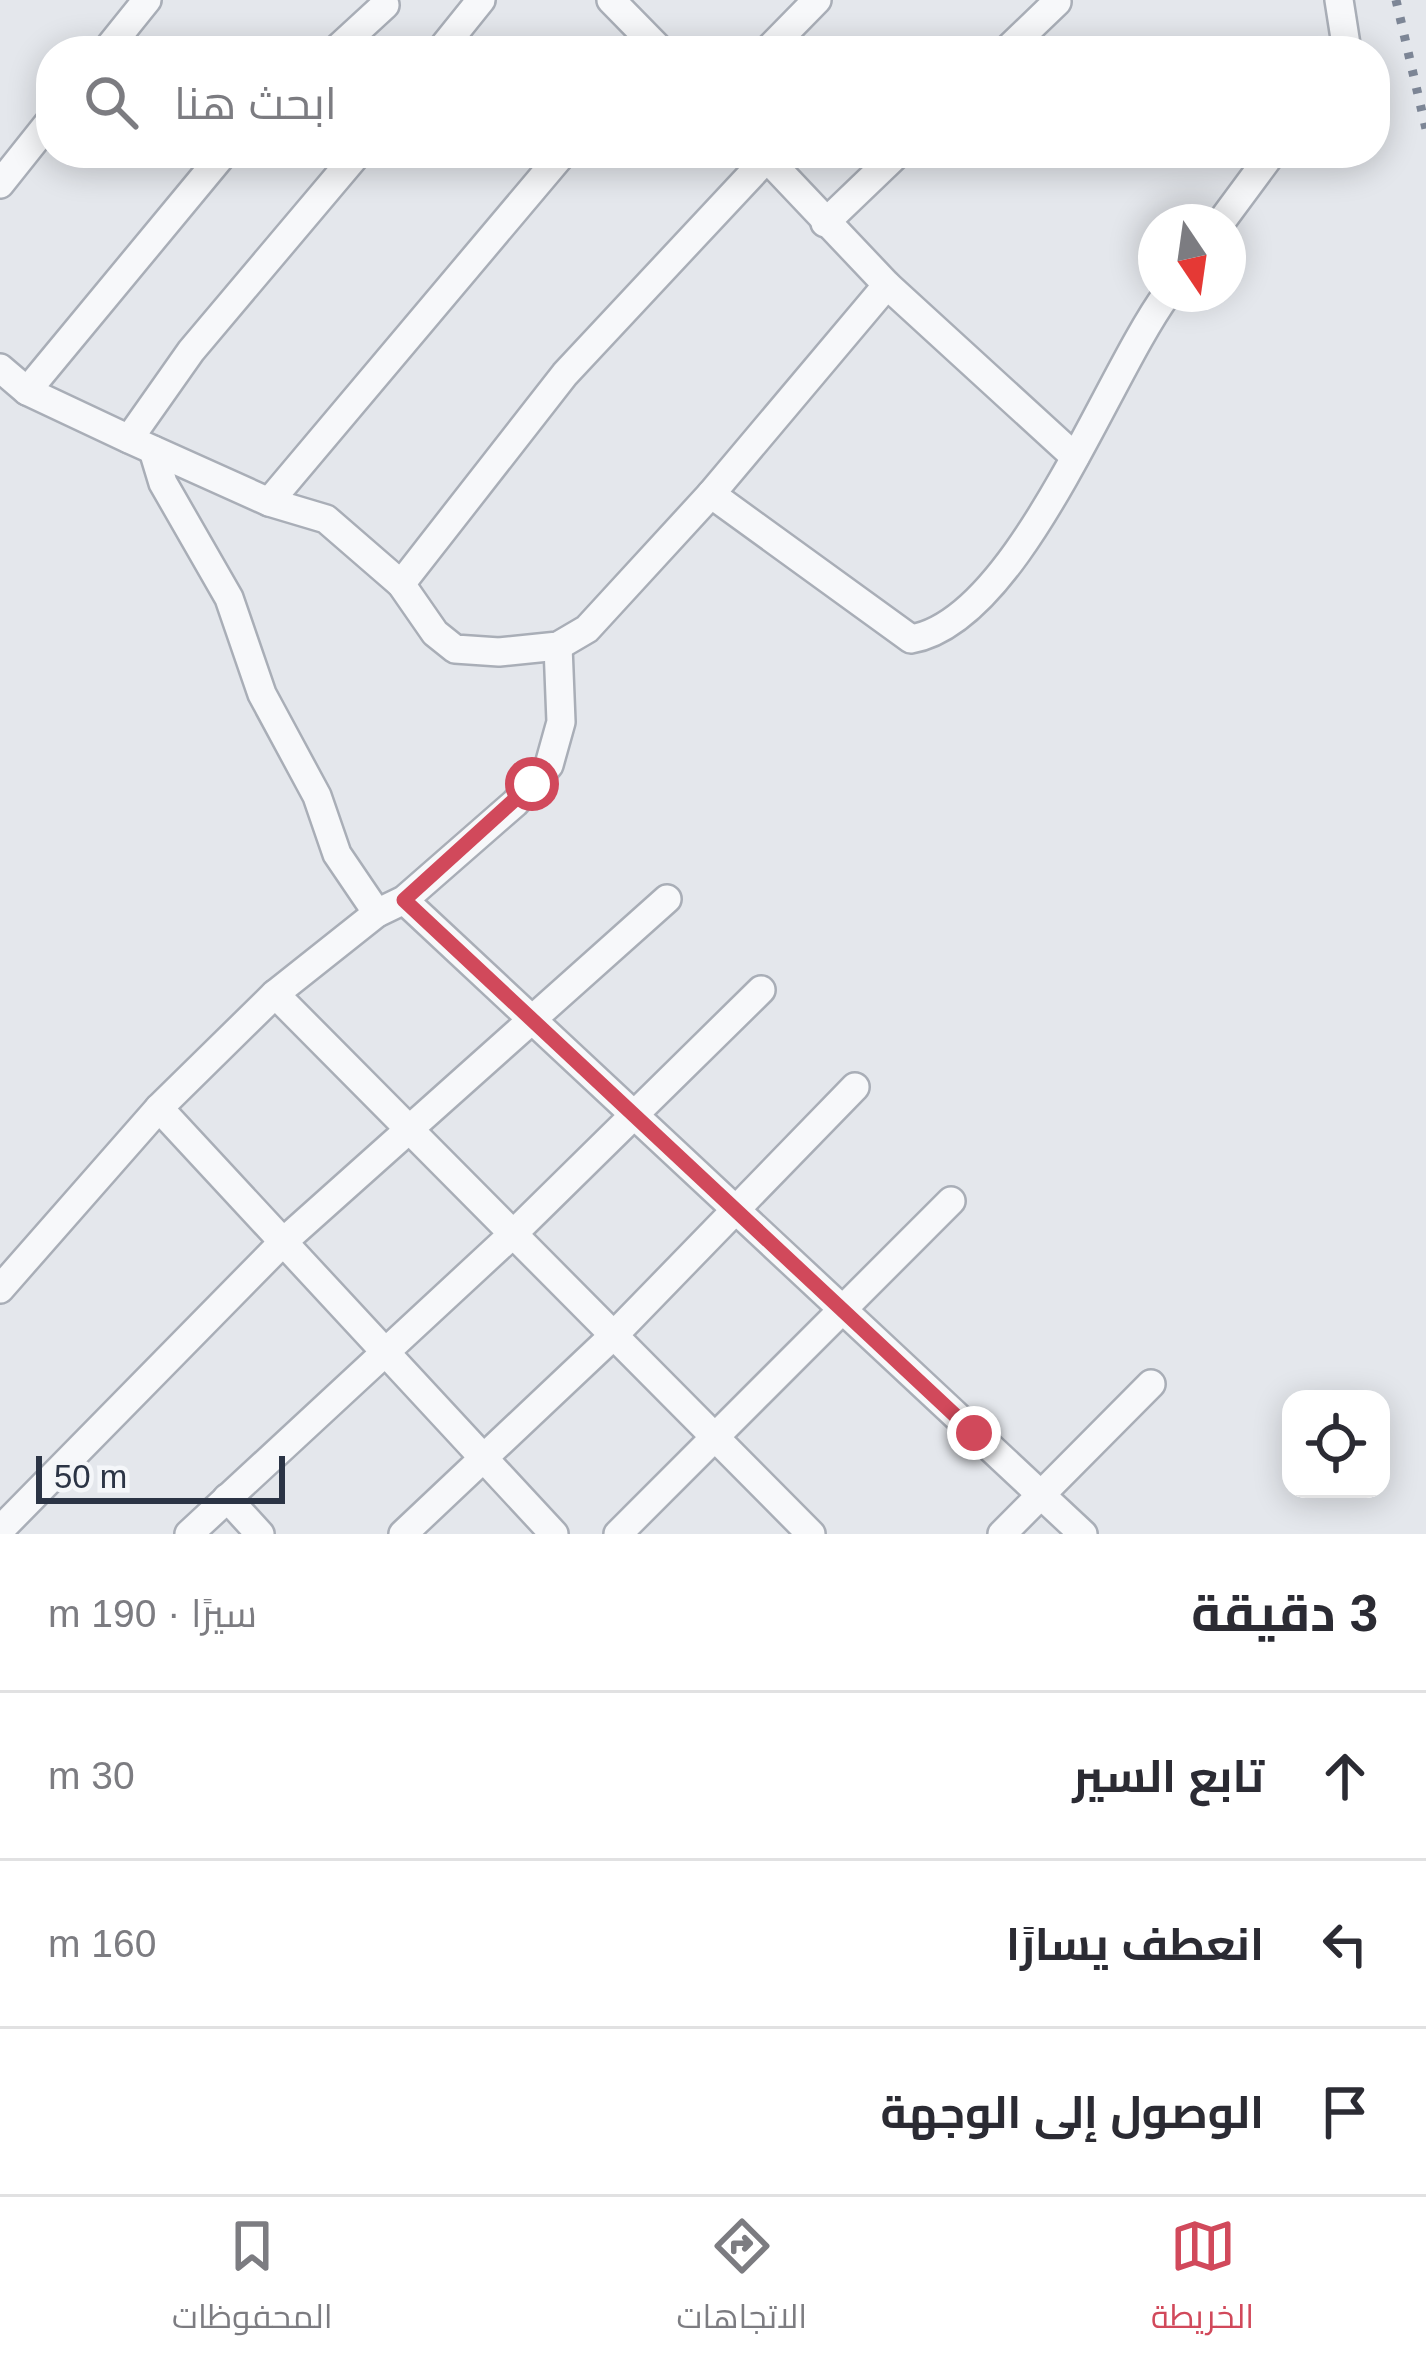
<!DOCTYPE html>
<html lang="ar">
<meta charset="utf-8">
<style>
body{margin:0;font-family:Helvetica,Cairo,sans-serif;background:#f2f2f3;color:#2b2b33;direction:rtl}
.controls{position:absolute;right:36px;bottom:36px;display:grid;overflow:hidden;border-radius:24px;box-shadow:0 6px 30px #0003}
.controls button{width:108px;height:108px;display:grid;place-items:center;padding:0;border:0;border-bottom:3px solid #e1e1e2;background:#fff;color:#2b2b33;font:60px sans-serif}
.compass{position:absolute;left:1138px;top:204px;width:108px;height:108px;border-radius:50%;background:#fff;box-shadow:0 6px 30px #0003;rotate:167deg}
.scale{position:absolute;left:36px;bottom:30px;width:249px;box-sizing:border-box;padding-left:12px;border:6px solid #2b3445;border-top:0;font-size:33px;line-height:42px;white-space:nowrap;color:#2b3445;-webkit-text-stroke:9px #f4f6f9;paint-order:stroke}
.stop{position:absolute;width:36px;height:36px;margin:-27px;border:9px solid #d1495b;border-radius:50%;background:#fff}
.stop.end{background:#d1495b;border-color:#fff;box-shadow:0 3px 12px #0008}
.list{margin:0;padding:0;list-style:none}
h2{display:flex;justify-content:space-between;align-items:center;height:156px;margin:0;padding:0 48px;font-size:51px}
h2 small{font-size:39px;font-weight:400;color:#7c7c81}
.list li{display:grid;grid-template-columns:78px 1fr auto;gap:36px;align-items:center;box-sizing:border-box;height:168px;padding:0 48px;border-top:3px solid #e1e1e2}
.list b{display:block;font-size:45px;white-space:nowrap}
.list em{font-size:39px;font-style:normal;color:#7c7c81}
.icon{flex:none;width:66px;height:66px;fill:none;stroke:currentColor;stroke-width:2;stroke-linecap:round;stroke-linejoin:round}
.map{position:relative;flex:none;width:1426px;height:1534px;overflow:hidden;direction:ltr}
.search{position:absolute;background:#fff;box-shadow:0 6px 30px #0003;left:36px;right:36px;top:36px;height:132px;display:flex;align-items:center;gap:30px;box-sizing:border-box;padding:0 42px;border-radius:48px;color:#7c7c81;font-size:45px}
.sheet{height:660px;background:#fff}
nav{display:flex;justify-content:space-around;align-items:center;box-sizing:border-box;height:168px;border-top:3px solid #e1e1e2;background:#fff;font-size:33px;color:#7c7c81}
nav a{display:grid;justify-items:center;gap:6px}
nav .on{color:#d1495b}
.map>svg:first-child{display:block}
.lines{fill:none;stroke-linecap:round;stroke-linejoin:round}
.street-casing{stroke:#a9aeb7;stroke-width:32}
.street{stroke:#f7f8fa;stroke-width:27}
.rail{stroke:#7d8696;stroke-width:9;stroke-dasharray:6 12;stroke-linecap:butt}
.route{stroke:#d1495b;stroke-width:15}
</style>
<div class="map">
<svg width="1426" height="1534" viewBox="0 0 1426 1534">
<rect width="100%" height="100%" fill="#e4e7ec"/>
<g class="lines">
<!-- street casing -->
<g class="street-casing">
<g id="street">
<path d="M611 0 661 51"/>
<path d="M1339 0 1347 51"/>
<path d="M106 51 147 0"/>
<path d="M335 51 385 5"/>
<path d="M440 51 481 0"/>
<path d="M767 51 817 0"/>
<path d="M1006 51 1057 2"/>
<path d="M762 153 887 285 1075 457"/>
<path d="M0 184 51 120"/>
<path d="M1221 222 1272 153"/>
<path d="M825 223 898 153"/>
<path d="M0 368 27 391 129 439 269 502 326 519 401 584 435 633 455 649 499 652 558 646 587 629 711 494 887 285"/>
<path d="M27 391 224 153"/>
<path d="M129 439 191 351 358 153"/>
<path d="M153 450 163 483 229 598 262 694 317 796 337 854 377 913"/>
<path d="M711 494 911 639C1018 621 1106 377 1167 294"/>
<path d="M269 502 563 153"/>
<path d="M401 584 565 374 767 158"/>
<path d="M404 900 1083 1534"/>
<path d="M275 994 811 1534"/>
<path d="M159 1108 554 1534"/>
<path d="M0 1289 159 1108 275 994 377 913 404 900 515 803 549 765 561 722 558 646"/>
<path d="M227 1498 260 1534"/>
<path d="M0 1530 283 1242 667 899"/>
<path d="M189 1534 515 1232 761 990"/>
<path d="M403 1534 615 1334 855 1087"/>
<path d="M618 1534 951 1201"/>
<path d="M1002 1534 1151 1384"/>
</g>
</g>
<!-- street -->
<use href="#street" class="street"/>
<!-- rail -->
<path class="rail" d="M1396 0 1426 129"/>
</g>
<g class="lines">
<!-- route -->
<path class="route" d="M532 784 404 900 974 1433"/>
</g>
</svg>
<div class="controls">
<button><svg class="icon" aria-label="locate" viewBox="0 0 24 24"><circle cx="12" cy="12" r="6"/><path d="M12 2v4M12 18v4M2 12h4M18 12h4"/></svg></button>
</div>
<svg class="compass" viewBox="-18 -18 36 36"><path d="M0-13l5 13h-10z" fill="#e53935"/><path d="M0 13l5-13h-10z" fill="#7c7c81"/></svg>
<div class="scale">50 m</div>
<div class="stop" style="left:532px;top:784px"></div>
<div class="stop end" style="left:974px;top:1433px"></div>
<div class="search"><svg class="icon" aria-label="search" viewBox="0 0 24 24"><circle cx="10" cy="10" r="6"/><path d="M15 15l6 6"/></svg>ابحث هنا</div>
</div>
<section class="sheet">
<h2>3 دقيقة<small>سيرًا · 190 m</small></h2>
<ul class="list">
<li><svg class="icon" aria-label="ahead" viewBox="0 0 24 24"><path d="M12 20V5M6 11l6-6 6 6"/></svg><div><b>تابع السير</b></div><em>30 m</em></li>
<li><svg class="icon" aria-label="left" viewBox="0 0 24 24"><path d="M17 20v-9H6M10 6l-5 5 5 5"/></svg><div><b>انعطف يسارًا</b></div><em>160 m</em></li>
<li><svg class="icon" aria-label="arrive" viewBox="0 0 24 24"><path d="M6 21V4h12l-3 4 3 4H6"/></svg><div><b>الوصول إلى الوجهة</b></div></li>
</ul>
</section>
<nav>
<a class="on"><svg class="icon" aria-label="map" viewBox="0 0 24 24"><path d="M3 6l6-2 6 2 6-2v14l-6 2-6-2-6 2zM9 4v14M15 6v14"/></svg>الخريطة</a>
<a><svg class="icon" aria-label="directions" viewBox="0 0 24 24"><path d="M12 3l9 9-9 9-9-9zM9 14v-3h6M13 9l2 2-2 2"/></svg>الاتجاهات</a>
<a><svg class="icon" aria-label="saved" viewBox="0 0 24 24"><path d="M7 4h10v16l-5-4-5 4z"/></svg>المحفوظات</a>
</nav>
